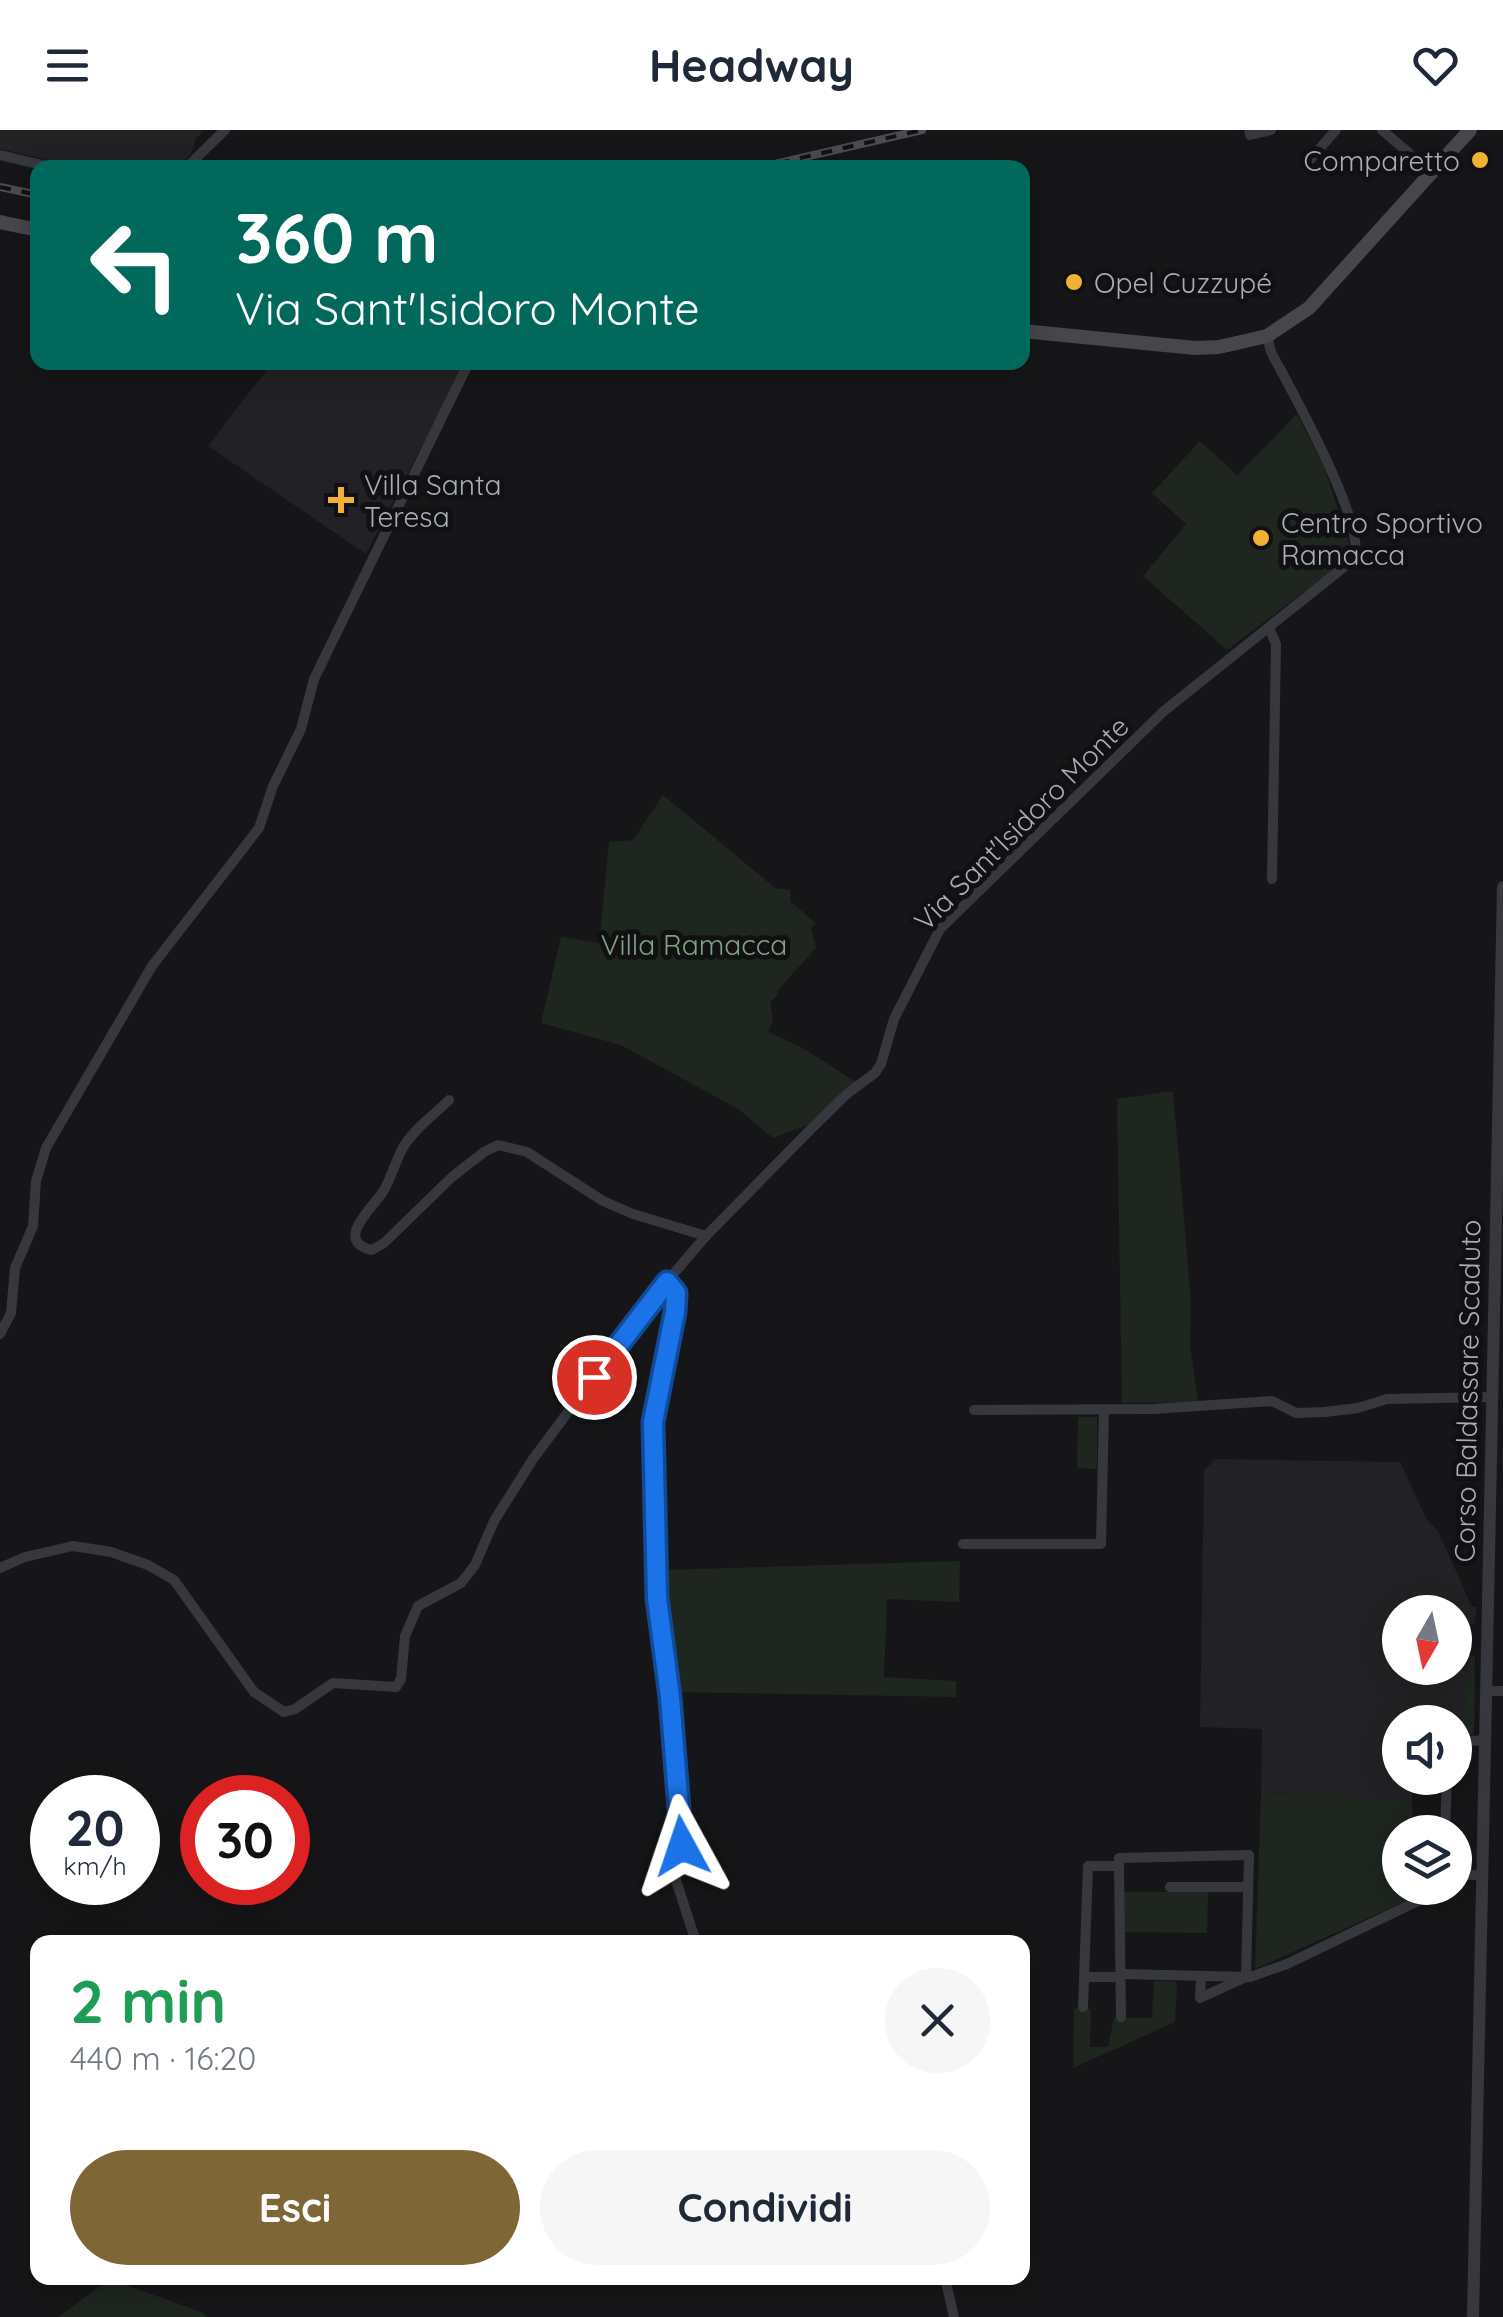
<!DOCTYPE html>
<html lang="it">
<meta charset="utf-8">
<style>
:root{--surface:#fff;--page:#f6f6f7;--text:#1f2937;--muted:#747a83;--accent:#7e6636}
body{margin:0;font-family:Quicksand,sans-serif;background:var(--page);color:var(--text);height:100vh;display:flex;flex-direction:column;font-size:38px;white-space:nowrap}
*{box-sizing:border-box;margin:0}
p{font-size:32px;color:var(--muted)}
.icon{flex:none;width:55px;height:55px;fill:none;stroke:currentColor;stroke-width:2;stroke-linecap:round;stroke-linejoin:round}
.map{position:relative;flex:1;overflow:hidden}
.details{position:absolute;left:30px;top:1805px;width:1000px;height:350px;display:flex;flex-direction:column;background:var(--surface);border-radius:20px;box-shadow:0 5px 25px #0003}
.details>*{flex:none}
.guide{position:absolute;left:30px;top:30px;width:1000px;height:210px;border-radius:20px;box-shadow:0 5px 25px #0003;background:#00695c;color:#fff;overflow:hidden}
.needle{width:65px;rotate:189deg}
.controls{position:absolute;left:1382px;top:1465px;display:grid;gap:20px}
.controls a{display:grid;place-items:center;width:90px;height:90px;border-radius:50%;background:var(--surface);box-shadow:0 5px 25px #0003;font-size:50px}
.speed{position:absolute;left:30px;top:1645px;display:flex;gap:20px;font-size:50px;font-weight:700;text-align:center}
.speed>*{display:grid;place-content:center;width:130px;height:130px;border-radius:50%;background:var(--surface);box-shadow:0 5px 25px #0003;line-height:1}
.speed small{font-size:25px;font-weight:400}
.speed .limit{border:15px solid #d22;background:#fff;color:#111}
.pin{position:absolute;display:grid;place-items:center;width:85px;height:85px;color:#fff;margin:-42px;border:5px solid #fff;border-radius:50%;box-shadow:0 2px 10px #0007}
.me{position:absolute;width:110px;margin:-55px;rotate:355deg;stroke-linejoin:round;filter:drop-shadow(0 0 8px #0008)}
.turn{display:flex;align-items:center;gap:35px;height:210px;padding:0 40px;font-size:45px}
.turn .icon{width:130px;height:130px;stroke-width:2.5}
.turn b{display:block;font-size:70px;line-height:85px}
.round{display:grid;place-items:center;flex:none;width:105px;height:105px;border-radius:52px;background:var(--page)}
.headline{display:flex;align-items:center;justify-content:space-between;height:170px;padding:0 40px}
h1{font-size:60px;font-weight:700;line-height:75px;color:#1e9e55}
.cta{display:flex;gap:20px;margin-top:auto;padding:20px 40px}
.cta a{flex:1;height:115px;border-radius:60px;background:var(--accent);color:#fff;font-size:40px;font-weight:700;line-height:115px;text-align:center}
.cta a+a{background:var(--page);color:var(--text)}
header{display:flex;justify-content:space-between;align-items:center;height:130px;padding:0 40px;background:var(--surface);font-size:45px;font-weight:700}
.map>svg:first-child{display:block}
.built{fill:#222225;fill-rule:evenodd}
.green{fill:#1e261f}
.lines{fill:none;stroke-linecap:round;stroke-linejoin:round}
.minor{stroke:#37383d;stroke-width:10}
.tertiary{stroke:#37383d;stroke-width:12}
.secondary{stroke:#45474d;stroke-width:14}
.rail-casing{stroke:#4a4c52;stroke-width:8}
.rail{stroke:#111113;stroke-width:4;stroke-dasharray:11;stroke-linecap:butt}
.route-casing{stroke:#114b97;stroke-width:25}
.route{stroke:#1a73e8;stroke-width:18}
.poi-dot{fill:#f2b134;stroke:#111113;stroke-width:4}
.labels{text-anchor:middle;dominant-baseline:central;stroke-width:10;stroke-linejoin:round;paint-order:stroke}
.poi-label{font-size:28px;fill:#a8adb8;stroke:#111113;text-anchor:start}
.street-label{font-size:28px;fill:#a8adb8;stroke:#111113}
.park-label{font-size:28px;fill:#7fa381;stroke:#111113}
</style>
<header><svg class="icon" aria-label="menu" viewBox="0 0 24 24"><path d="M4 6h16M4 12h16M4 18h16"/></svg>Headway<svg class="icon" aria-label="heart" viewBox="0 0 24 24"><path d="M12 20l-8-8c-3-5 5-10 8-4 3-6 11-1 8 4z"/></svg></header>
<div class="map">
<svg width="1503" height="2187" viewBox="0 0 1503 2187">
<rect width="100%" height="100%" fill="#161618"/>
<g class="built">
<path d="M0 0H204L196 8 191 24 176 38 79 37 0 19Z"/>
<path d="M272 233H465L366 424 208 316Z"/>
<path d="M1216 1329 1400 1332 1427 1390 1438 1401 1472 1477H1476L1475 1494H1471L1470 1525 1475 1526 1474 1605 1455 1604V1592H1400V1648H1413L1412 1669 1261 1664 1262 1599 1200 1597 1204 1340ZM1400 1482H1455V1538H1400Z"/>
</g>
<g class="green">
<path d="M1297 284 1324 337 1352 422 1349 428 1227 520 1143 446 1186 394 1152 363 1200 311 1237 345Z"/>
<path d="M663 665 775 758 790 760 791 772 816 793 811 798 816 818 777 861 779 863 770 873 773 890 768 902 801 917 856 952 813 993 773 1008 738 979 621 915 541 893 561 807 599 813 609 712 633 710Z"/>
<path d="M1173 961 1191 1171 1190 1215 1198 1272 1122 1273 1117 969Z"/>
<path d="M1078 1287H1097V1339L1077 1338Z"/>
<path d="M960 1431 959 1472 887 1469 884 1547 956 1551V1567L672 1562 661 1495V1440Z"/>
<path d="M1469 1526H1475L1474 1605H1455L1463 1588Z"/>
<path d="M1261 1664 1412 1669 1413 1702H1400V1758H1413V1768L1255 1839Z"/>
<path d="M1122 1762H1208L1207 1803 1121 1802Z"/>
<path d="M1154 1851H1175L1177 1855 1175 1892 1073 1938 1074 1878 1091 1879 1090 1917H1108L1114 1888H1152Z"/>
<path d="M110 2149 204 2183 206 2187H58Z"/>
</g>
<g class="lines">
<g class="minor">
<path d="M1249 0 1250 5 1271 0"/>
<path d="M1382 0 1432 43"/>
<path d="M0 25 55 38"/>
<path d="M1307 33 1336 0"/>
<path d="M186 38 225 0"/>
<path d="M1269 498 1276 514 1272 749"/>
<path d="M449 970C434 985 415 998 404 1016 396 1029 392 1046 384 1060 375 1076 332 1111 372 1120L384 1113 452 1047 484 1022 498 1015 527 1022 603 1071 633 1084 706 1106"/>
<path d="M667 1152 676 1163 675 1181 653 1292 657 1468 670 1567 682 1709 674 1744 696 1812"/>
<path d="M0 1204 11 1183 15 1138 33 1096 36 1051 46 1018 152 836 259 698 273 656 301 599 314 549 469 232"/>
<path d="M974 1280 1153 1279 1272 1271 1296 1283 1325 1282 1358 1278 1387 1269 1493 1267"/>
<path d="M963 1414H1101L1104 1280"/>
<path d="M0 1438 25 1427 73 1416 111 1422 148 1435 174 1450 254 1562 284 1582 295 1579 333 1553 396 1557 401 1549 405 1506 418 1476 461 1453 475 1435 494 1391 533 1329 656 1164 706 1106 810 1000 848 963 875 943 881 934 894 889 940 799 1164 581 1354 429C1368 396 1290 258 1271 222L1267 206"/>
<path d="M1487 1561H1503"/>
<path d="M1455 1612 1486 1610"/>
<path d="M1445 1702 1447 1648"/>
<path d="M1119 1736 1121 1887"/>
<path d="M1455 1752 1467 1745H1483"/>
<path d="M1170 1757H1248"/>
<path d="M1121 1844 1250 1847 1287 1834 1445 1758"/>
<path d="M1084 1847H1121"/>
<path d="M1083 1877 1088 1736H1119V1728L1249 1725 1246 1847 1200 1868 1201 1847"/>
<path d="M945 2148 954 2187"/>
</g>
<path class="tertiary" d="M1473 2187 1503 757"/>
<g class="secondary">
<path d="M0 92 38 100"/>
<path d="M1022 201 1195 218 1219 217 1267 206 1309 178 1470 0"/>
</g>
<defs>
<g id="rail">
<path d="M757 38 922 0"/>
<path d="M0 57 38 65"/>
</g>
</defs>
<use href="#rail" class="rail-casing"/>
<use href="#rail" class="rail"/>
</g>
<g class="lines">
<defs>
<path id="route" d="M594 1247 667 1152 676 1163 675 1182 653 1292 657 1468 670 1567 682 1716"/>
</defs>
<use href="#route" class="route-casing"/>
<use href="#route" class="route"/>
</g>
<g class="poi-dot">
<circle cx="1480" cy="30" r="10"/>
<circle cx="1074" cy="152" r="10"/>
<path d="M336 355h10v10h10v10h-10v10h-10v-10h-10v-10h10z"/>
<circle cx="1261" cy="408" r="10"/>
</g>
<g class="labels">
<g class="poi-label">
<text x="1460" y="30" text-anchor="end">Comparetto</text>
<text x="1094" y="152">Opel Cuzzupé</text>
<text x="364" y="354">Villa Santa<tspan x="364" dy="32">Teresa</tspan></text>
<text x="1281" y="392">Centro Sportivo<tspan x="1281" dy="32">Ramacca</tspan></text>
</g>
<g class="street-label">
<text transform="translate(1021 693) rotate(-45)">Via Sant'Isidoro Monte</text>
<text transform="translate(1467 1261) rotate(-89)">Corso Baldassare Scaduto</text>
</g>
<g class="park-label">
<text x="694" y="814">Villa Ramacca</text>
</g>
</g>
</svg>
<div class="controls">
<a><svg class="needle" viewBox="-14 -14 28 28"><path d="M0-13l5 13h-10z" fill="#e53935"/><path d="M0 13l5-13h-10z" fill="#747a83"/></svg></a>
<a><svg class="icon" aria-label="sound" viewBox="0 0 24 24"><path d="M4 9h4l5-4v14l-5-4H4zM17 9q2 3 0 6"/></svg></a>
<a><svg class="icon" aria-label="layers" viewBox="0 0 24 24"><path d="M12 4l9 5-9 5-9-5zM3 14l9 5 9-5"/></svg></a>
</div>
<div class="speed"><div>20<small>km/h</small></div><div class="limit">30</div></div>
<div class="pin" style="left:594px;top:1247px;background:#d93025"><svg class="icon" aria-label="arrive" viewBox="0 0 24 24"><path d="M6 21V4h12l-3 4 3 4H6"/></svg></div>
<svg class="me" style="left:682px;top:1716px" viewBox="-20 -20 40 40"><path d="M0-17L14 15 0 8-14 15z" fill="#1a73e8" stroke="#fff" stroke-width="4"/></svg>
<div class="guide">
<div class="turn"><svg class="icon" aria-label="left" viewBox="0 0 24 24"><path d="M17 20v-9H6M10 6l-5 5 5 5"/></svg><div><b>360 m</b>Via Sant'Isidoro Monte</div></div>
</div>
<section class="details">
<div class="headline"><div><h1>2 min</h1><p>440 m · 16:20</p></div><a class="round"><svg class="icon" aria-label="close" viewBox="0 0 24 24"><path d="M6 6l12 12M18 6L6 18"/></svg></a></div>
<div class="cta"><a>Esci</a><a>Condividi</a></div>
</section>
</div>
